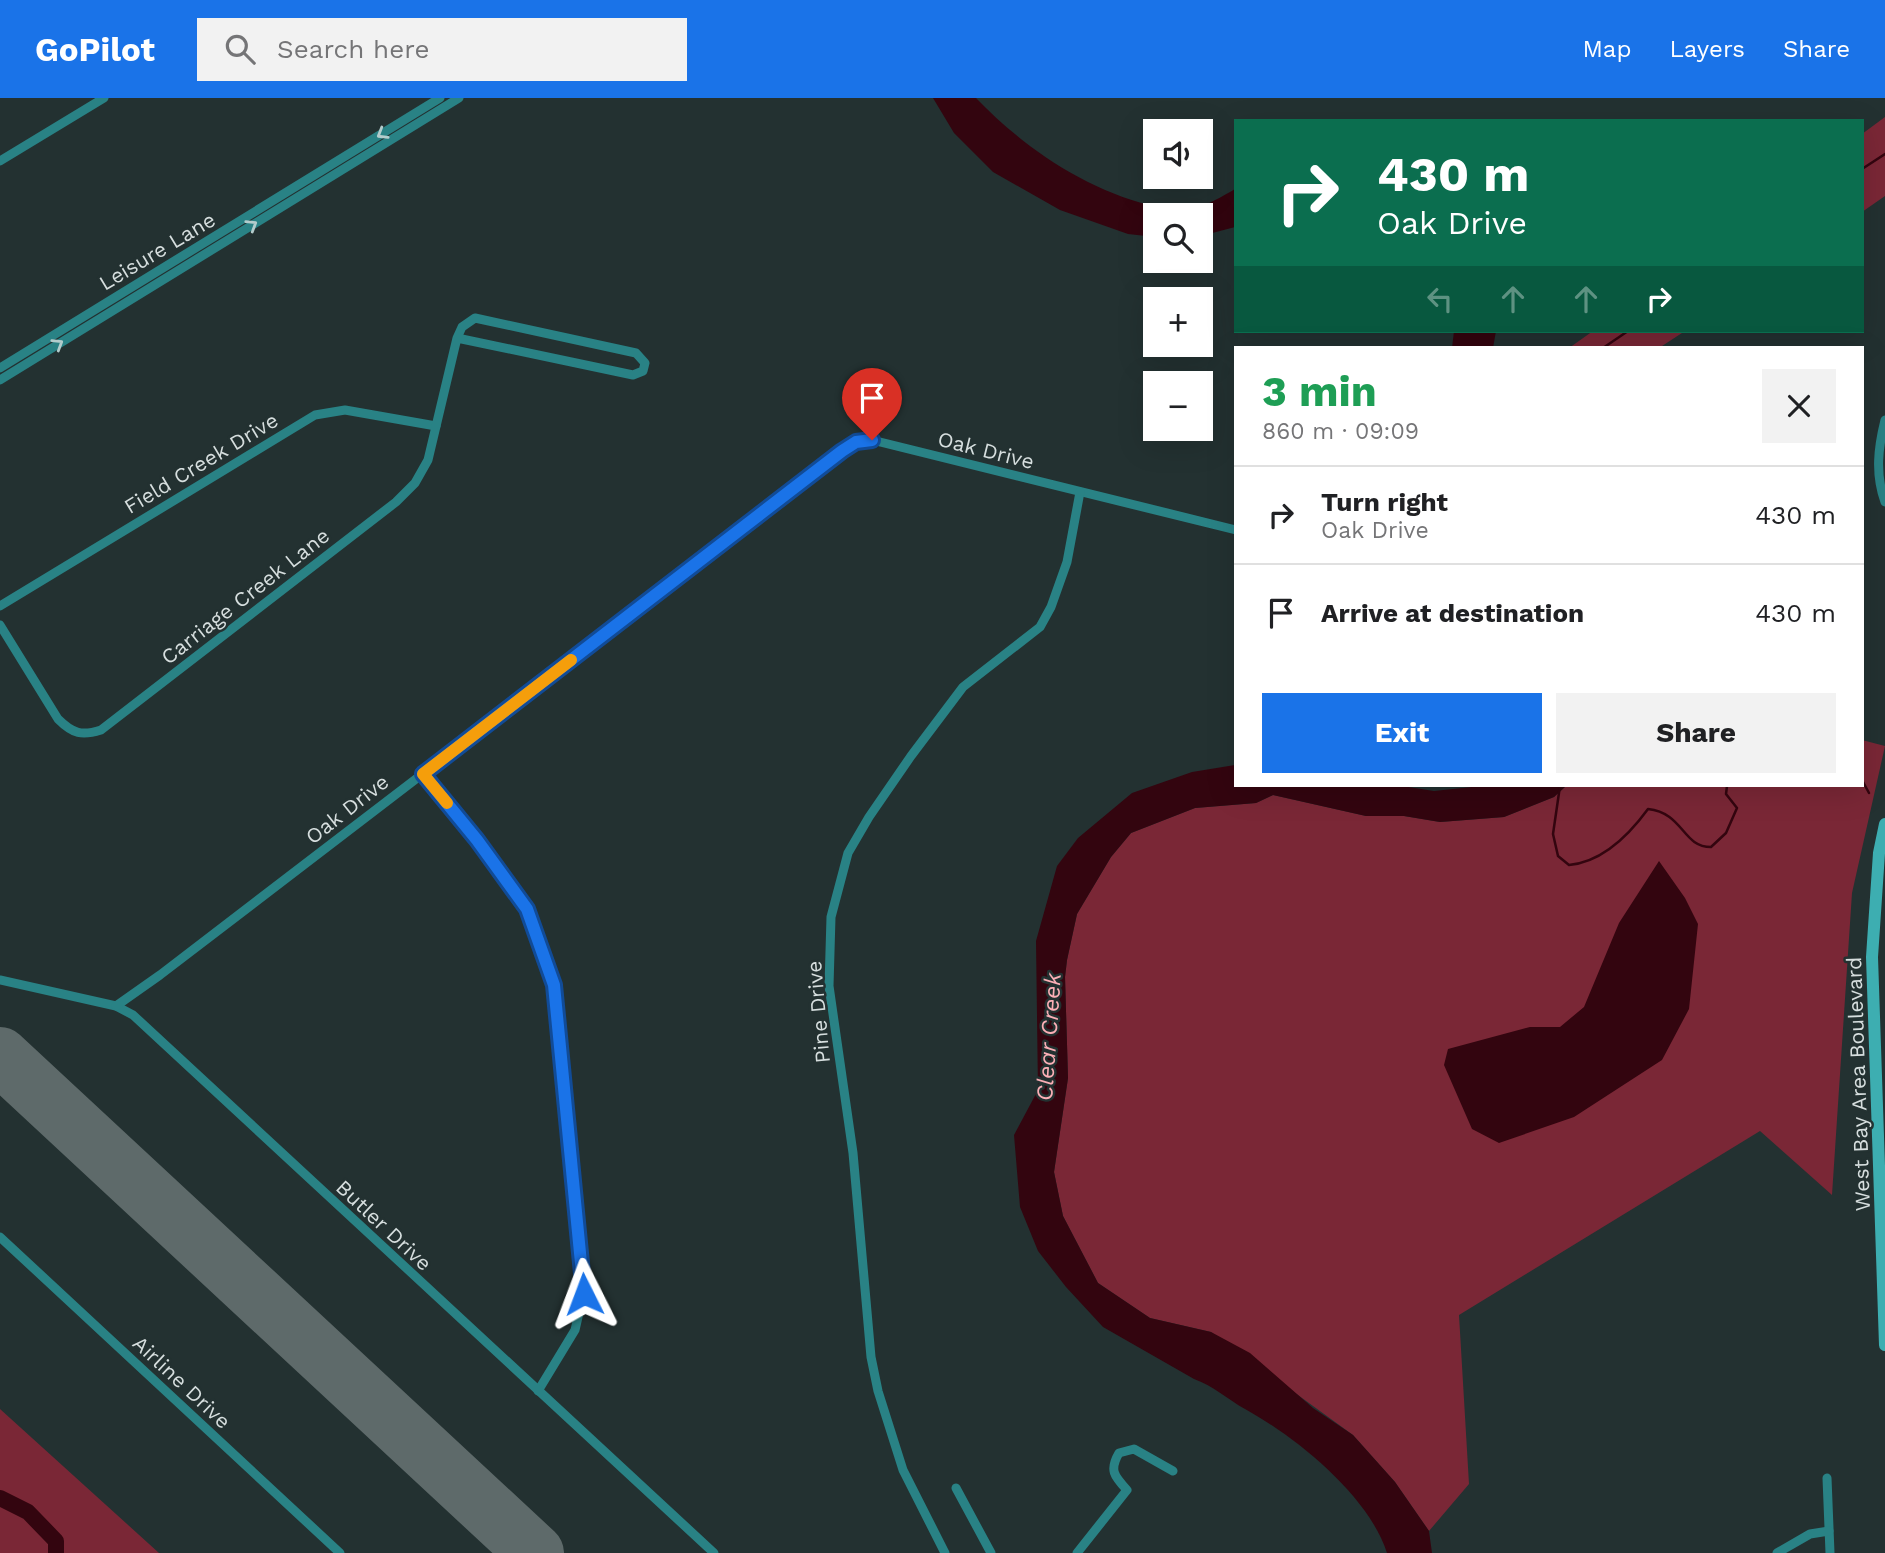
<!DOCTYPE html>
<meta charset="utf-8">
<style>
:root{--surface:#fff;--page:#f2f2f2;--text:#202124;--muted:#757577;--line:#e0e0e0;--accent:#1a73e8}
body{margin:0;font-family:"Work Sans",sans-serif;background:var(--page);color:var(--text);height:100vh;display:flex;flex-direction:column;font-size:26px;white-space:nowrap}
*{box-sizing:border-box;margin:0}
p{font-size:23px;color:var(--muted)}
.icon{flex:none;width:38px;height:38px;fill:none;stroke:currentColor;stroke-width:2;stroke-linecap:round;stroke-linejoin:round}
.map{position:relative;flex:1;overflow:hidden}
.details{position:absolute;left:1234px;top:248px;width:630px;height:441px;display:flex;flex-direction:column;background:var(--surface);border-radius:0px;box-shadow:0 7px 28px #0002}
.details>*{flex:none}
.hud{position:absolute;left:1234px;top:21px;width:630px;height:214px;border-radius:0px;box-shadow:0 7px 28px #0002;background:#0b6e4f;color:#fff;overflow:hidden}
.fabs{position:absolute;left:1143px;top:21px;display:grid;gap:14px}
.fabs a{display:grid;place-items:center;width:70px;height:70px;border-radius:0px;background:var(--surface);box-shadow:0 7px 28px #0002;font-size:35px}
.pin{position:absolute;display:grid;place-items:center;width:60px;height:60px;color:#fff;margin:-72px -30px;border-radius:50% 50% 50% 0;rotate:-45deg;box-shadow:0 0 7px #0007}
.pin .icon{rotate:45deg}
.me{position:absolute;width:77px;margin:-38px;rotate:357deg;stroke-linejoin:round;filter:drop-shadow(0 0 5px #0008)}
.turn{display:flex;align-items:center;gap:24px;height:147px;padding:0 28px;font-size:32px}
.turn .icon{width:91px;height:91px;stroke-width:2.5}
.turn b{display:block;font-size:49px;line-height:60px}
.lanes{display:flex;align-items:center;height:66px;padding:0 28px;background:#0003;justify-content:center;gap:35px;direction:ltr}
.lanes .off{opacity:.35}
.round{display:grid;place-items:center;flex:none;width:74px;height:74px;border-radius:0px;background:var(--page)}
.headline{display:flex;align-items:center;justify-content:space-between;height:119px;padding:0 28px}
h1{font-size:42px;font-weight:700;line-height:52px;color:#1e9e55}
.button{display:flex;gap:14px;margin-top:auto;padding:14px 28px}
.button a{flex:1;height:80px;border-radius:0px;background:var(--accent);color:#fff;font-size:28px;font-weight:700;line-height:80px;text-align:center}
.button a+a{background:var(--page);color:var(--text)}
ul{padding:0;list-style:none}
li{display:flex;align-items:center;gap:21px;height:98px;padding:0 28px;border-top:2px solid var(--line)}
li div{flex:1}
li b{display:block;font-size:26px}
li em{font-style:normal}
header{display:flex;align-items:center;gap:42px;box-sizing:border-box;height:98px;padding:0 35px;background:var(--accent);color:#fff}
header strong{font-size:33px}
nav{display:flex;gap:38px;margin-inline-start:auto;font-size:24px}
.search{width:490px;height:63px;background:var(--page);display:flex;align-items:center;gap:18px;box-sizing:border-box;padding:0 24px;border-radius:0px;color:var(--muted);font-size:26px}
.map>svg:first-child{display:block}
.green{fill:#7a2736}
.water{fill:#33050f}
.lines{fill:none;stroke-linecap:round;stroke-linejoin:round}
.stream{stroke:#33050f;stroke-width:2.5}
.river{stroke:#33050f;stroke-width:16}
.runway{stroke:#5e6a6a;stroke-width:58}
.street{stroke:#298285;stroke-width:9}
.secondary{stroke:#3daeb1;stroke-width:12}
.oneway{stroke:#b3cccc}
.route-casing{stroke:#114b97;stroke-width:18}
.route{stroke:#1a73e8;stroke-width:12}
.slow{stroke:#f59e0b;stroke-width:12}
.labels{text-anchor:middle;dominant-baseline:central;stroke-width:5;stroke-linejoin:round;paint-order:stroke}
.street-label{font-size:21px;fill:#d6dede;stroke:#233131}
.water-label{font-size:23px;font-style:italic;fill:#fcafb6;stroke:#233131}
</style>
<header>
<strong>GoPilot</strong>
<div class="search"><svg class="icon" aria-label="search" viewBox="0 0 24 24"><circle cx="10" cy="10" r="6"/><path d="M15 15l6 6"/></svg>Search here</div>
<nav><a>Map</a><a>Layers</a><a>Share</a></nav>
</header>
<div class="map">
<svg width="1885" height="1455" viewBox="0 0 1885 1455">
<rect width="100%" height="100%" fill="#233131"/>
<g class="green">
<path d="M1885 19V98L1862 114V36Z"/>
<path d="M1593 233H1685L1659 250H1569Z"/>
<path d="M1862 642 1885 648 1852 795 1832 1097 1760 1033 1459 1217 1469 1386 1429 1433 1395 1384 1353 1337 1211 1234 1150 1220 1098 1185 1063 1118 1054 1074 1068 980 1065 879 1067 862 1077 816 1111 759 1131 735 1195 710 1256 705 1273 697 1366 718H1404L1440 724 1504 719 1554 699 1566 688H1862Z"/>
<path d="M0 1311 159 1455H0Z"/>
</g>
<g class="water">
<path d="M933 0H976C1023 49 1083 90 1149 107 1157 109 1167 114 1175 114 1194 115 1220 100 1235 91V129L1201 138 1200 117H1155V139L1128 136 1060 112 993 74 954 35Z"/>
<path d="M1454 233H1496L1493 250H1452Z"/>
<path d="M1235 667 1236 688H1402L1434 693 1481 688H1566L1554 699 1504 719 1440 724 1404 718H1366L1273 697 1256 705 1195 710 1131 735 1111 759 1077 816 1067 862 1065 879 1068 980 1054 1074 1063 1118 1098 1185 1150 1220 1211 1234 1250 1255 1313 1310 1353 1337 1395 1384 1429 1433 1432 1455H1387C1369 1398 1296 1339 1245 1311 1227 1301 1214 1288 1194 1281L1103 1229 1066 1189 1038 1153 1020 1109 1014 1037 1038 992 1036 843 1057 768 1078 740 1132 695 1192 674Z"/>
<path d="M1659 763 1685 800 1698 826 1689 911 1662 962 1574 1019 1499 1045 1472 1031 1444 967 1448 951 1530 929H1560L1584 909 1619 825Z"/>
</g>
<g class="lines">
<g class="stream">
<path d="M1862 71 1885 56"/>
<path d="M1603 250 1628 233"/>
<path d="M1862 682 1869 695"/>
<path d="M1560 688 1553 736 1558 758 1569 767C1602 764 1629 737 1648 711 1684 715 1682 749 1711 749L1726 735 1737 710 1726 696 1727 688"/>
</g>
<path class="river" d="M0 1400 28 1414 56 1443V1455"/>
<path class="runway" d="M0 958 535 1455"/>
<g class="street">
<path d="M0 63 104 0"/>
<path d="M0 270 440 0"/>
<path d="M0 282 459 0"/>
<path d="M1885 322C1878 350 1875 376 1885 404"/>
<path d="M0 508 315 317 345 312 436 328"/>
<path d="M0 527 58 621C73 636 82 638 101 632L396 404 415 385 428 362 457 240 462 229 475 220 636 255 645 265 643 273 633 277 457 240"/>
<path d="M423 676 477 742 527 811 541 844 554 887 585 1189 575 1232 538 1293"/>
<path d="M0 882 116 908 133 917 714 1455"/>
<path d="M116 908 160 877 856 344 872 342 1236 432"/>
<path d="M0 1139 340 1455"/>
<path d="M1827 1380 1830 1455"/>
<path d="M956 1390 991 1455"/>
<path d="M945 1455 903 1372 878 1293 871 1259 853 1055 829 888 831 819 848 755 869 719 911 658 963 589 1040 529 1051 509 1067 464 1080 394"/>
<path d="M1077 1455 1127 1392C1114 1378 1109 1372 1119 1355L1134 1351 1173 1373"/>
<path d="M1777 1455 1810 1436 1829 1433"/>
</g>
<path class="secondary" d="M1885 726 1879 755 1872 859 1885 1247"/>
</g>
<defs><path id="oneway-chevron" d="M-2-3.5L2.5 0L-2 3.5" fill="none" stroke-width="1.6" stroke-linecap="round" stroke-linejoin="round" transform="scale(1.75)"/></defs>
<g class="oneway">
<use href="#oneway-chevron" transform="translate(382 36) rotate(149)"/>
<use href="#oneway-chevron" transform="translate(252 127) rotate(-32)"/>
<use href="#oneway-chevron" transform="translate(58 246) rotate(-32)"/>
</g>
<g class="lines">
<defs>
<path id="route" d="M584 1196 554 887 527 811 477 742 423 676 842 353 856 344 872 342"/>
</defs>
<use href="#route" class="route-casing"/>
<use href="#route" class="route"/>
<path class="slow" d="M447 705 423 676 571 562"/>
</g>
<g class="labels">
<g class="street-label">
<text transform="translate(157 153) rotate(-31)">Leisure Lane</text>
<text transform="translate(986 352) rotate(14)">Oak Drive</text>
<text transform="translate(201 365) rotate(-31)">Field Creek Drive</text>
<text transform="translate(245 498) rotate(-38)">Carriage Creek Lane</text>
<text transform="translate(347 711) rotate(-38)">Oak Drive</text>
<text transform="translate(818 914) rotate(-95)">Pine Drive</text>
<text transform="translate(1858 986) rotate(-92)">West Bay Area Boulevard</text>
<text transform="translate(384 1127) rotate(43)">Butler Drive</text>
<text transform="translate(182 1284) rotate(43)">Airline Drive</text>
</g>
<g class="water-label">
<text transform="translate(1049 939) rotate(-86)">Clear Creek</text>
</g>
</g>
</svg>
<div class="fabs">
<a><svg class="icon" aria-label="sound" viewBox="0 0 24 24"><path d="M4 9h4l5-4v14l-5-4H4zM17 9q2 3 0 6"/></svg></a>
<a><svg class="icon" aria-label="search" viewBox="0 0 24 24"><circle cx="10" cy="10" r="6"/><path d="M15 15l6 6"/></svg></a>
<a>+</a>
<a>−</a>
</div>
<div class="pin" style="left:872px;top:342px;background:#d93025"><svg class="icon" aria-label="arrive" viewBox="0 0 24 24"><path d="M6 21V4h12l-3 4 3 4H6"/></svg></div>
<svg class="me" style="left:584px;top:1196px" viewBox="-20 -20 40 40"><path d="M0-17L14 15 0 8-14 15z" fill="#1a73e8" stroke="#fff" stroke-width="4"/></svg>
<div class="hud">
<div class="turn"><svg class="icon" aria-label="right" viewBox="0 0 24 24"><path d="M7 20v-9h11M14 6l5 5-5 5"/></svg><div><b>430 m</b>Oak Drive</div></div>
<div class="lanes"><svg class="icon off" aria-label="left" viewBox="0 0 24 24"><path d="M17 20v-9H6M10 6l-5 5 5 5"/></svg><svg class="icon off" aria-label="ahead" viewBox="0 0 24 24"><path d="M12 20V5M6 11l6-6 6 6"/></svg><svg class="icon off" aria-label="ahead" viewBox="0 0 24 24"><path d="M12 20V5M6 11l6-6 6 6"/></svg><svg class="icon" aria-label="right" viewBox="0 0 24 24"><path d="M7 20v-9h11M14 6l5 5-5 5"/></svg></div>
</div>
<section class="details">
<div class="headline"><div><h1>3 min</h1><p>860 m · 09:09</p></div><a class="round"><svg class="icon" aria-label="close" viewBox="0 0 24 24"><path d="M6 6l12 12M18 6L6 18"/></svg></a></div>
<ul>
<li><svg class="icon" aria-label="right" viewBox="0 0 24 24"><path d="M7 20v-9h11M14 6l5 5-5 5"/></svg><div><b>Turn right</b><p>Oak Drive</p></div><em>430 m</em></li>
<li><svg class="icon" aria-label="arrive" viewBox="0 0 24 24"><path d="M6 21V4h12l-3 4 3 4H6"/></svg><div><b>Arrive at destination</b></div><em>430 m</em></li>
</ul>
<div class="button"><a>Exit</a><a>Share</a></div>
</section>
</div>
